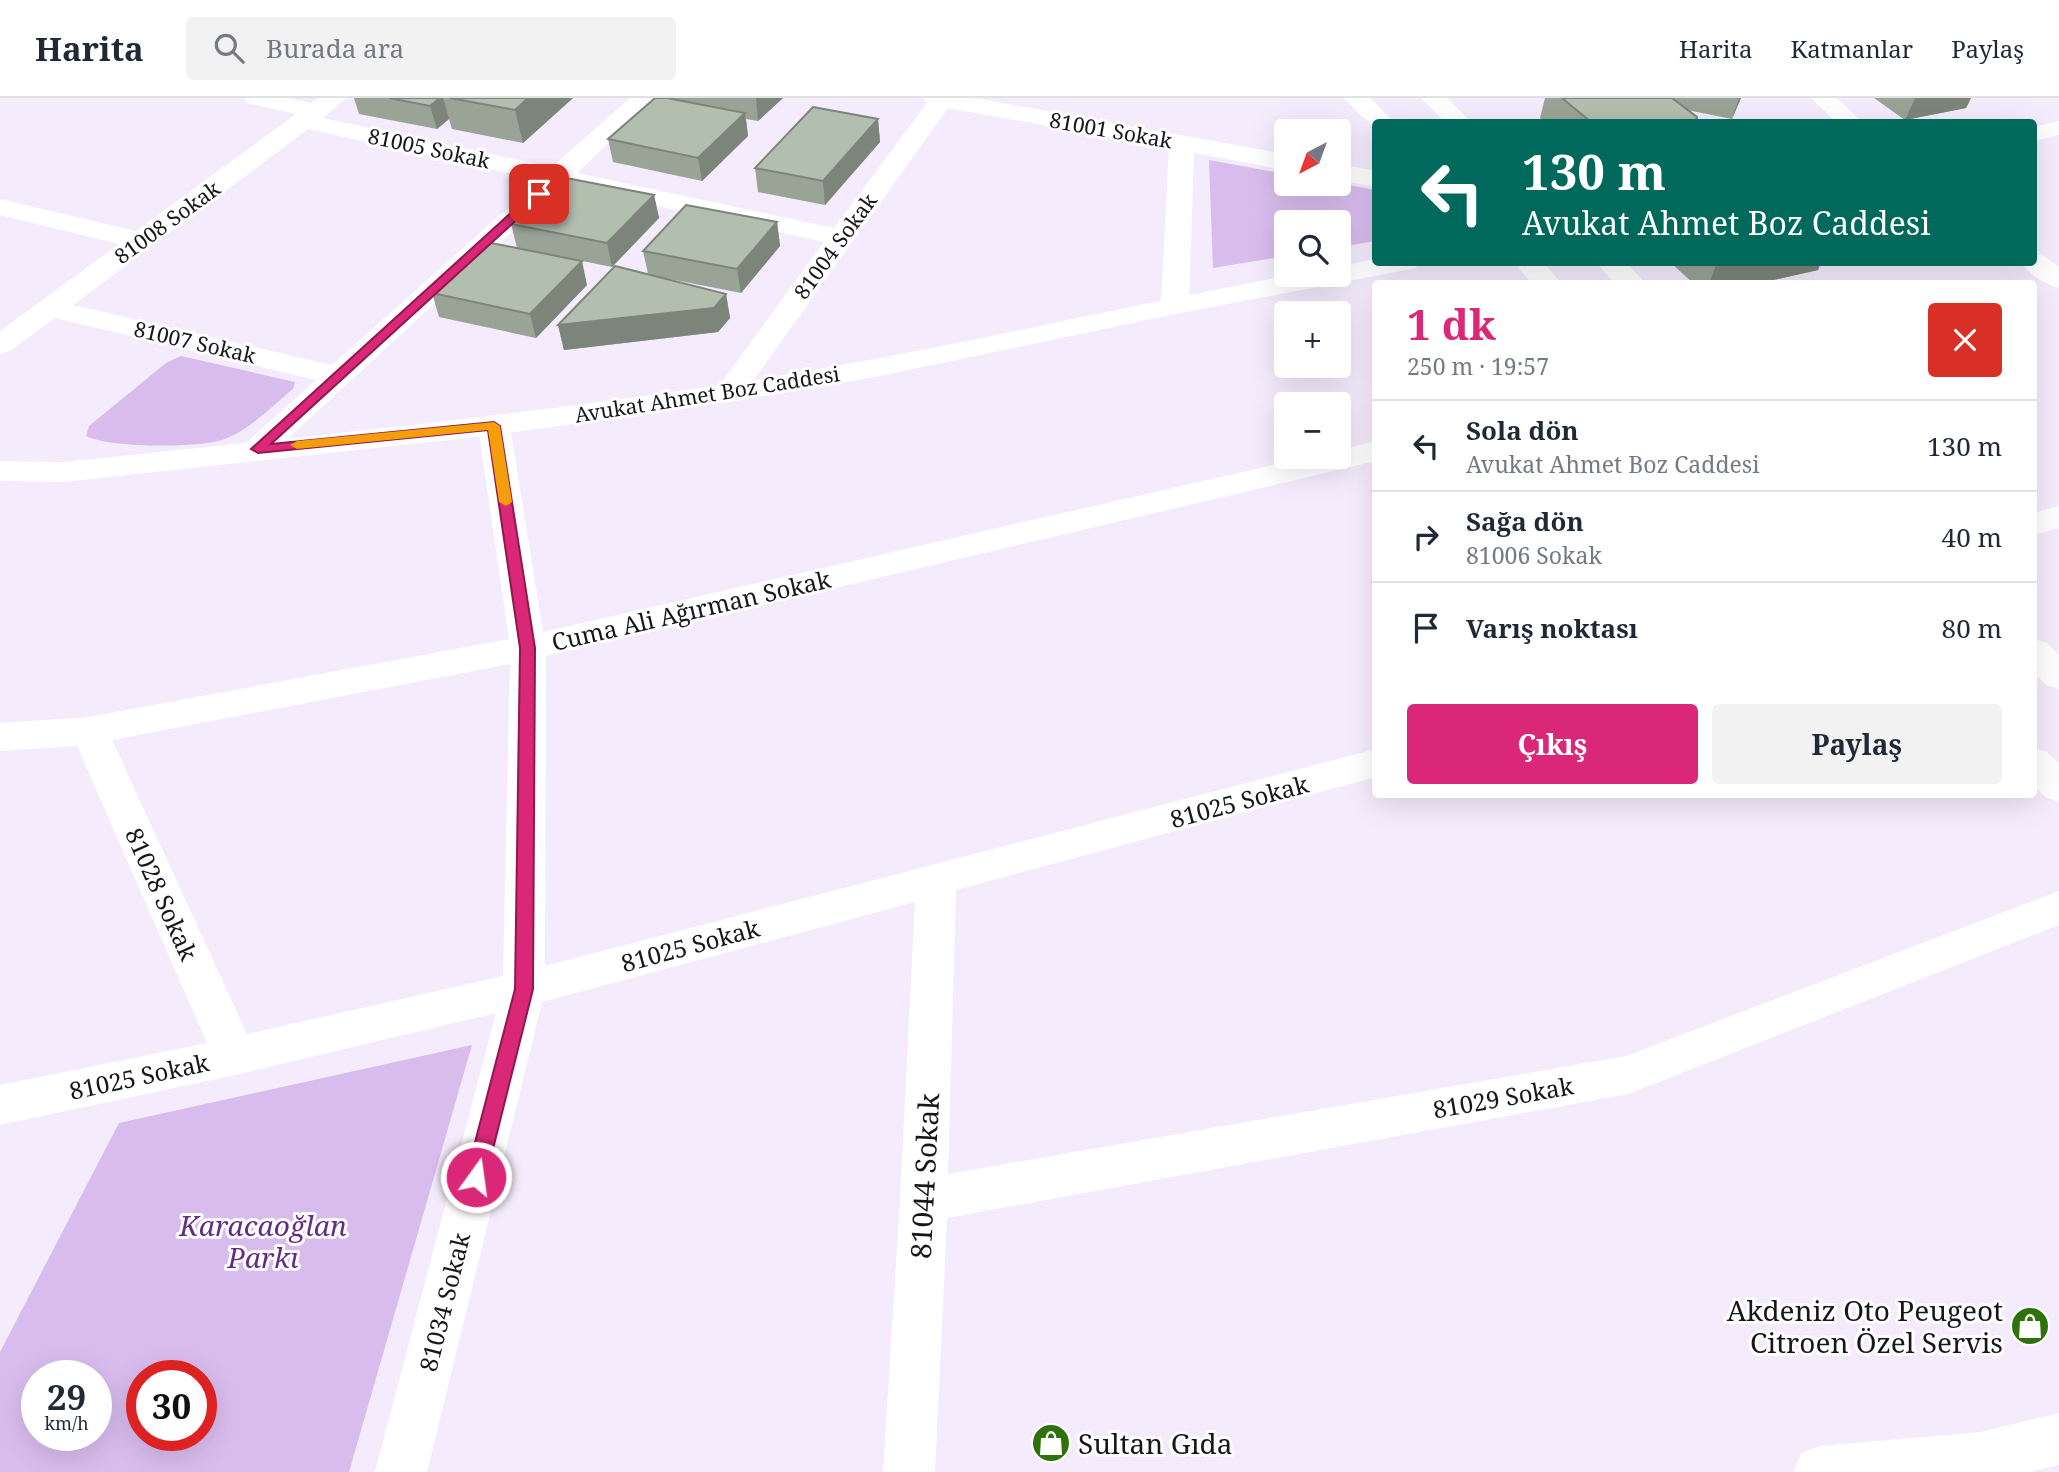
<!DOCTYPE html>
<html lang="tr">
<meta charset="utf-8">
<style>
:root{--surface:#fff;--page:#f2f2f3;--text:#1f2937;--muted:#747a83;--line:#e0e1e3;--accent:#db2777}
body{margin:0;font-family:"Noto Serif",serif;background:var(--page);color:var(--text);height:100vh;display:flex;flex-direction:column;font-size:26px;white-space:nowrap}
*{box-sizing:border-box;margin:0}
p{font-size:23px;color:var(--muted)}
.icon{flex:none;width:38px;height:38px;fill:none;stroke:currentColor;stroke-width:2;stroke-linecap:round;stroke-linejoin:round}
.map{position:relative;flex:1;overflow:hidden}
.drawer{position:absolute;left:1372px;top:182px;width:665px;height:518px;display:flex;flex-direction:column;background:var(--surface);border-radius:7px;box-shadow:0 7px 28px #0002}
.drawer>*{flex:none}
.hud{position:absolute;left:1372px;top:21px;width:665px;height:147px;border-radius:7px;box-shadow:0 7px 28px #0002;background:#00695c;color:#fff;overflow:hidden}
.needle{width:46px;rotate:221deg}
.tools{position:absolute;left:1274px;top:21px;display:grid;gap:14px}
.tools a{display:grid;place-items:center;width:77px;height:77px;border-radius:7px;background:var(--surface);box-shadow:0 7px 28px #0002;font-size:35px}
.speed{position:absolute;left:21px;top:1262px;display:flex;gap:14px;font-size:35px;font-weight:700;text-align:center}
.speed>*{display:grid;place-content:center;width:91px;height:91px;border-radius:50%;background:var(--surface);box-shadow:0 7px 28px #0002;line-height:1}
.speed small{font-size:18px;font-weight:400}
.speed .limit{border:10px solid #d22;background:#fff;color:#111}
.pin{position:absolute;display:grid;place-items:center;width:60px;height:60px;color:#fff;margin:-30px;border-radius:14px;box-shadow:0 4px 10px #0006}
.me{position:absolute;width:77px;margin:-38px;rotate:14deg;stroke-linejoin:round;filter:drop-shadow(0 0 5px #0008)}
.turn{display:flex;align-items:center;gap:24px;height:147px;padding:0 35px;font-size:32px}
.turn .icon{width:91px;height:91px;stroke-width:2.5}
.turn b{display:block;font-size:49px;line-height:60px}
.round{display:grid;place-items:center;flex:none;width:74px;height:74px;border-radius:7px;background:var(--page)}
.head{display:flex;align-items:center;justify-content:space-between;height:119px;padding:0 35px}
h1{font-size:42px;font-weight:700;line-height:52px;color:var(--accent)}
.primary-button{display:flex;gap:14px;margin-top:auto;padding:14px 35px}
.primary-button a{flex:1;height:80px;border-radius:7px;background:var(--accent);color:#fff;font-size:28px;font-weight:700;line-height:80px;text-align:center}
.primary-button a+a{background:var(--page);color:var(--text)}
ul{padding:0;list-style:none}
li{display:flex;align-items:center;gap:21px;height:91px;padding:0 35px;border-top:2px solid var(--line)}
li div{flex:1}
li b{display:block;font-size:26px}
li em{font-style:normal}
header{display:flex;align-items:center;gap:42px;box-sizing:border-box;height:98px;padding:0 35px;background:var(--surface);border-bottom:2px solid var(--line)}
header strong{font-size:33px}
nav{display:flex;gap:38px;margin-inline-start:auto;font-size:24px}
.search{width:490px;height:63px;background:var(--page);display:flex;align-items:center;gap:18px;box-sizing:border-box;padding:0 24px;border-radius:7px;color:var(--muted);font-size:26px}
.map>svg:first-child{display:block}
.green{fill:#d8bcee;fill-rule:evenodd}
.lines{fill:none;stroke-linecap:round;stroke-linejoin:round}
.street{fill:#fff;fill-rule:evenodd}
.secondary{fill:#fff;fill-rule:evenodd}
.primary{fill:#fff;fill-rule:evenodd}
.wall{fill:#99a396}
.shaded-wall{fill:#7d857a}
.building{fill:#b2beae;stroke:#7d857a;stroke-width:2}
.route{fill:#db2777;stroke:#8e194d;stroke-width:2}
.slow{fill:#f59e0b}
.labels{text-anchor:middle;dominant-baseline:central;stroke-width:6;stroke-linejoin:round;paint-order:stroke}
.far-street-label{font-size:21px;fill:#18151b;stroke:#fff}
.street-label{font-size:24px;fill:#18151b;stroke:#fff}
.near-street-label{font-size:28px;fill:#18151b;stroke:#fff}
.near-park-label{font-size:28px;font-style:italic;fill:#642b87;stroke:#fff}
.near-poi-label{font-size:28px;fill:#18151b;stroke:#fff;text-anchor:end}
</style>
<header>
<strong>Harita</strong>
<div class="search"><svg class="icon" aria-label="search" viewBox="0 0 24 24"><circle cx="10" cy="10" r="6"/><path d="M15 15l6 6"/></svg>Burada ara</div>
<nav><a>Harita</a><a>Katmanlar</a><a>Paylaş</a></nav>
</header>
<div class="map">
<svg width="2059" height="1374" viewBox="0 0 2059 1374">
<rect width="100%" height="100%" fill="#f4ebfc"/>
<g class="green">
<path d="M1209 62 1286 76V86L1339 85 1375 92V143L1339 149V124H1286V158L1213 170Z"/>
<path d="M181 258 295 284 293 291C271 309 249 333 222 342 195 350 110 350 86 338L89 328 166 265Z"/>
<path d="M472 947 349 1374H0V1254L119 1025ZM37 1278H96V1337H37ZM142 1278H201V1337H142Z"/>
</g>
<g class="lines">
<g class="street">
<path d="M244 0H288L311 5 318 0H346L323 20 552 69 630 0H656L577 75 834 130 927 5 923 0H975L1286 56V72L1194 55 1189 207 1185 213 1175 216 1165 213 1161 207 1169 50 948 10 740 301 729 304 718 301 714 295 824 144 563 87 269 358 258 361 247 358 242 351 247 344 316 282 55 220 10 253 0 256V233L119 146 0 117V101L136 133 296 16 247 5ZM308 31 539 82 332 267 73 207Z"/>
<path d="M1811 0H1837L1862 24H1836Z"/>
<path d="M2059 23V37L2034 43V29Z"/>
<path d="M1339 66 1376 73V89L1339 82Z"/>
<path d="M2034 156 2044 158 2059 169V190C2045 187 2029 176 2021 164H2034Z"/>
<path d="M494 319 505 321 510 328 543 534 1308 359H1339V352L1376 343V363L546 558 545 868 1376 651V679L956 792 948 1076 1626 958 2059 793V827L1628 996 947 1120 935 1374H883L900 1102 915 804 542 904 427 1374H375L496 915 235 977 0 1027V987L207 945 77 648 0 653V625L89 619 509 541 478 328 483 321ZM510 566 503 878 247 936 112 642Z"/>
<path d="M2059 408V430L2034 437V415Z"/>
<path d="M2059 1315V1367L2031 1374H1794L1801 1355 1820 1348 1981 1334Z"/>
</g>
<path class="secondary" d="M1376 161V164H1419L1416 170 1406 172 1175 216 875 279 729 304 494 337 63 384 0 383V363L63 364C285 341 507 319 727 286 917 258 1104 212 1292 177H1339V168Z"/>
<g class="primary">
<path d="M1344 0H1370L1394 24H1376V30L1373 29Z"/>
<path d="M1421 0H1447L1471 24H1445Z"/>
<path d="M1514 164H1543L1562 186H1532Z"/>
<path d="M1596 164H1626L1646 186H1615Z"/>
<path d="M2034 541 2047 545 2059 557V591L2046 587 2034 575Z"/>
<path d="M2034 650 2047 654 2059 665V704L2045 699 2034 687Z"/>
</g>
</g>
<g class="wall">
<path d="M354 0H573L523 45 452 31 449 21 437 31 359 16Z"/>
<path d="M673 0H783L758 23 746 21 748 38 702 83 613 64 608 41 673 1Z"/>
<path d="M1545 0H1741L1732 21 1687 12 1696 24H1545L1540 20Z"/>
<path d="M1874 0H1971L1966 10 1905 22Z"/>
<path d="M878 21 880 44 825 107 758 94 755 70Z"/>
<path d="M654 97 659 120 612 169 517 150 511 126Z"/>
<path d="M777 124 780 148 741 195 649 177 726 196 730 220 718 234 564 252 558 227 648 176 643 153Z"/>
<path d="M1670 164H1821L1818 172 1755 186H1694Z"/>
<path d="M587 187 536 240 439 219 432 195Z"/>
</g>
<g class="shaded-wall">
<path d="M440 0H443L449 21 437 31 430 8Z"/>
<path d="M528 0H573L523 45 515 12Z"/>
<path d="M756 0H783L758 23Z"/>
<path d="M1739 0H1741L1732 21Z"/>
<path d="M1915 0H1971L1966 10 1905 22Z"/>
<path d="M745 15 748 38 702 83 698 60Z"/>
<path d="M878 21 880 44 825 107 823 83Z"/>
<path d="M654 97 659 120 612 169 607 145Z"/>
<path d="M777 124 780 148 741 195 737 171Z"/>
<path d="M582 163 587 187 536 240 530 216Z"/>
<path d="M1717 164H1821L1818 172 1755 186H1709Z"/>
<path d="M726 196 730 220 718 234 564 252 558 227Z"/>
</g>
<g class="building">
<path d="M389 0H440L430 8Z"/>
<path d="M450 0H528L515 12Z"/>
<path d="M655 0H667L745 15 698 60 608 41Z"/>
<path d="M1562 0H1672L1697 19 1696 24H1591Z"/>
<path d="M813 9 878 21 823 83 755 70Z"/>
<path d="M561 79 654 97 607 145 511 126Z"/>
<path d="M686 107 777 124 737 171 643 153Z"/>
<path d="M486 144 582 163 530 216 432 195Z"/>
<path d="M615 168 726 196 714 210 558 227Z"/>
</g>
<path class="route" d="M535 93 545 96 271 346 494 324 500 328 535 550 533 891 486 1079 483 1085 476 1088 469 1085 466 1079 515 891 520 550 488 332 258 355 251 351Z"/>
<path class="slow" d="M494 324 500 328 512 404 506 408 499 404 488 332 297 351 290 347 297 343Z"/>
<defs>
<symbol id="shop-disc" viewBox="-11 -11 22 22"><circle r="9.5" fill="#2f710b" stroke="#fff"/><path d="M-5-2.5h2.3a2.7 3.5 0 0 1 5.4 0H5L5.5 6h-11ZM-1.5-2.5h3a1.5 2.3 0 0 0-3 0Z" fill="#fff"/></symbol>
</defs>
<g fill-rule="evenodd">
<use href="#shop-disc" x="2008" y="1206" width="44" height="44"/>
<use href="#shop-disc" x="1029" y="1323" width="44" height="44"/>
</g>
<g class="labels">
<g class="far-street-label">
<text transform="translate(1111 32) rotate(10)">81001 Sokak</text>
<text transform="translate(429 50) rotate(12)">81005 Sokak</text>
<text transform="translate(167 124) rotate(-36)">81008 Sokak</text>
<text transform="translate(835 148) rotate(-54)">81004 Sokak</text>
<text transform="translate(195 244) rotate(13)">81007 Sokak</text>
<text transform="translate(707 296) rotate(-9)">Avukat Ahmet Boz Caddesi</text>
</g>
<g class="street-label">
<text transform="translate(691 512) rotate(-13)">Cuma Ali Ağırman Sokak</text>
<text transform="translate(1239 703) rotate(-15)">81025 Sokak</text>
<text transform="translate(162 796) rotate(66)">81028 Sokak</text>
<text transform="translate(690 847) rotate(-15)">81025 Sokak</text>
<text transform="translate(139 978) rotate(-12)">81025 Sokak</text>
<text transform="translate(1503 999) rotate(-10)">81029 Sokak</text>
<text transform="translate(444 1204) rotate(-76)">81034 Sokak</text>
</g>
<g class="near-street-label">
<text transform="translate(924 1078) rotate(-87)">81044 Sokak</text>
</g>
<g class="near-park-label">
<text x="263" y="1127">Karacaoğlan<tspan x="263" dy="32">Parkı</tspan></text>
</g>
<g class="near-poi-label">
<text x="2003" y="1212">Akdeniz Oto Peugeot<tspan x="2003" dy="32">Citroen Özel Servis</tspan></text>
<text x="1078" y="1345" text-anchor="start">Sultan Gıda</text>
</g>
</g>
</svg>
<div class="tools">
<a><svg class="needle" viewBox="-14 -14 28 28"><path d="M0-13l5 13h-10z" fill="#e53935"/><path d="M0 13l5-13h-10z" fill="#747a83"/></svg></a>
<a><svg class="icon" aria-label="search" viewBox="0 0 24 24"><circle cx="10" cy="10" r="6"/><path d="M15 15l6 6"/></svg></a>
<a>+</a>
<a>−</a>
</div>
<div class="speed"><div>29<small>km/h</small></div><div class="limit">30</div></div>
<div class="pin" style="left:539px;top:96px;background:#d93025"><svg class="icon" aria-label="arrive" viewBox="0 0 24 24"><path d="M6 21V4h12l-3 4 3 4H6"/></svg></div>
<svg class="me" style="left:476px;top:1079px" viewBox="-20 -20 40 40"><circle r="17" fill="#db2777" stroke="#fff" stroke-width="3"/><path d="M0-11L8 9 0 5-8 9z" fill="#fff"/></svg>
<div class="hud">
<div class="turn"><svg class="icon" aria-label="left" viewBox="0 0 24 24"><path d="M17 20v-9H6M10 6l-5 5 5 5"/></svg><div><b>130 m</b>Avukat Ahmet Boz Caddesi</div></div>
</div>
<section class="drawer">
<div class="head"><div><h1>1 dk</h1><p>250 m · 19:57</p></div><a class="round" style="background:#d93025;color:#fff"><svg class="icon" aria-label="close" viewBox="0 0 24 24"><path d="M6 6l12 12M18 6L6 18"/></svg></a></div>
<ul>
<li><svg class="icon" aria-label="left" viewBox="0 0 24 24"><path d="M17 20v-9H6M10 6l-5 5 5 5"/></svg><div><b>Sola dön</b><p>Avukat Ahmet Boz Caddesi</p></div><em>130 m</em></li>
<li><svg class="icon" aria-label="right" viewBox="0 0 24 24"><path d="M7 20v-9h11M14 6l5 5-5 5"/></svg><div><b>Sağa dön</b><p>81006 Sokak</p></div><em>40 m</em></li>
<li><svg class="icon" aria-label="arrive" viewBox="0 0 24 24"><path d="M6 21V4h12l-3 4 3 4H6"/></svg><div><b>Varış noktası</b></div><em>80 m</em></li>
</ul>
<div class="primary-button"><a>Çıkış</a><a>Paylaş</a></div>
</section>
</div>
